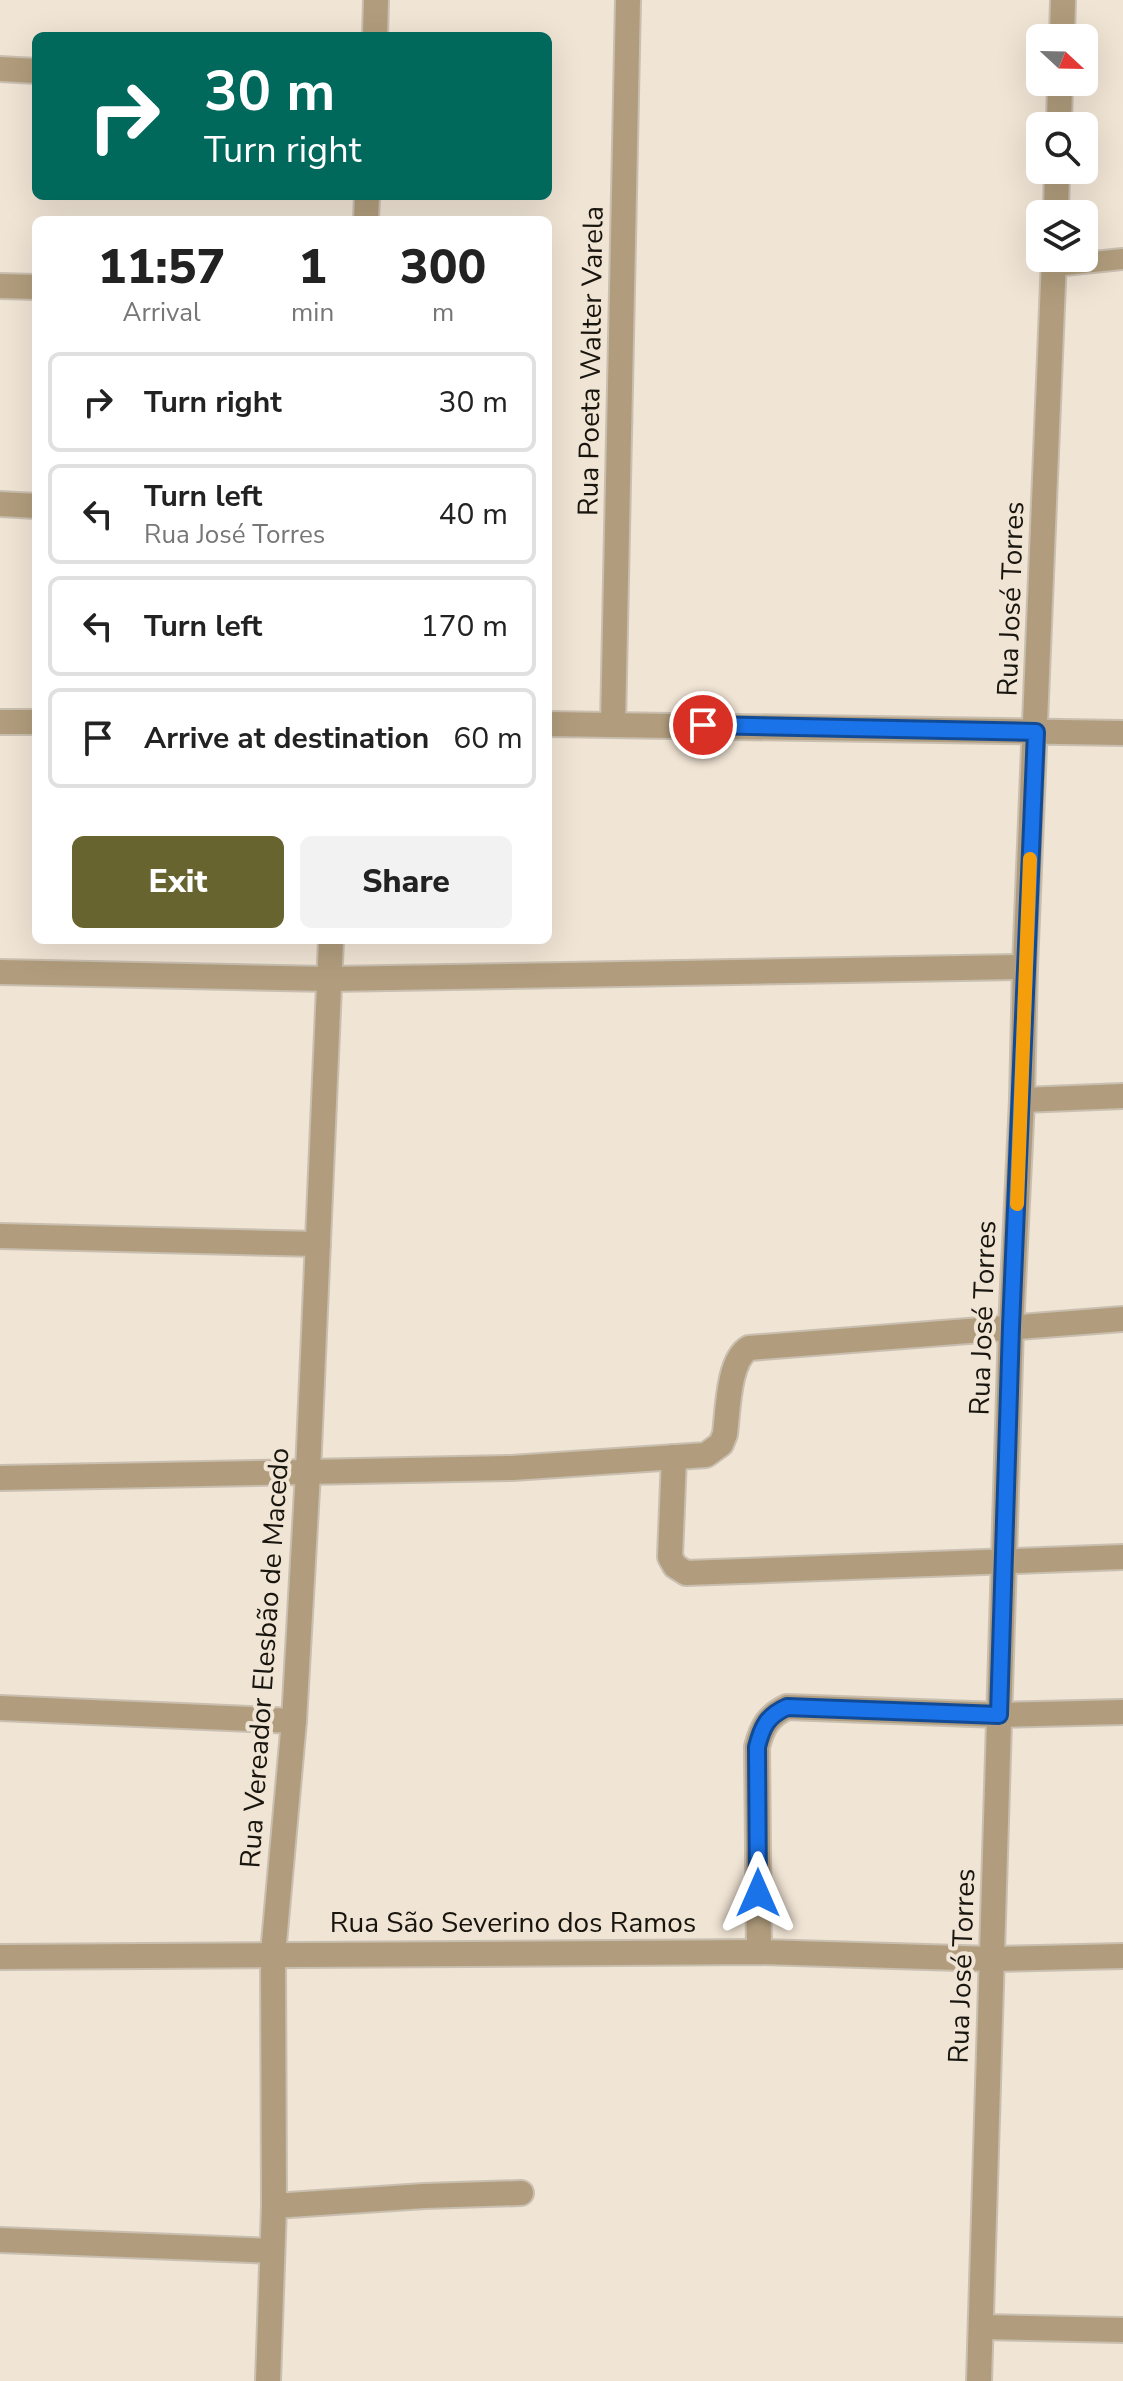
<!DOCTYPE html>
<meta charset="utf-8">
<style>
:root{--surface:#fff;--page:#f2f2f2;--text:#222;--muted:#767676;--line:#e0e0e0;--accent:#686430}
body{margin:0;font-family:"Nunito Sans",sans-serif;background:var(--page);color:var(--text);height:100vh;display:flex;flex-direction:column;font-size:30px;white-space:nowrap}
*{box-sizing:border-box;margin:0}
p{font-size:26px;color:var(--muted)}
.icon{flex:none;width:44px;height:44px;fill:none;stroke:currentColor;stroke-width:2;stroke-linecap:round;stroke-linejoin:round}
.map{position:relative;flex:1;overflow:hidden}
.drawer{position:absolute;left:32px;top:216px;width:520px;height:728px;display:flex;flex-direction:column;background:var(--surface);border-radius:12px;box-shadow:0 8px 32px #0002}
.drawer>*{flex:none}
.hud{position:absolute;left:32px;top:32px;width:520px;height:168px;border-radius:12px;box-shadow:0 8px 32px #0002;background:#00695c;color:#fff;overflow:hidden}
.needle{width:52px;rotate:112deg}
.fabs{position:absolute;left:1026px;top:24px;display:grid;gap:16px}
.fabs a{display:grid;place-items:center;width:72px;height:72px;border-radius:12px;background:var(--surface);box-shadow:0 8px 32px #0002;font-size:40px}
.pin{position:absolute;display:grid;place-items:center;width:68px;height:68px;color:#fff;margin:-34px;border:4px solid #fff;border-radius:50%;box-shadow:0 2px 8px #0007}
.me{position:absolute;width:88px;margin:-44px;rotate:0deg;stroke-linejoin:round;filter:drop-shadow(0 0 6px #0008)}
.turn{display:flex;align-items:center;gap:28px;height:168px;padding:0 40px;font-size:36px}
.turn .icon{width:104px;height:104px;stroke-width:2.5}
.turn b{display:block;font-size:56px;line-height:68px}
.eta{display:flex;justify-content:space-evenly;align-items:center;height:136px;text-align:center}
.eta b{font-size:48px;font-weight:800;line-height:56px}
.action{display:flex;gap:16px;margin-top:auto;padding:16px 40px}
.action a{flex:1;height:92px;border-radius:12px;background:var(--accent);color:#fff;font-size:32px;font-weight:800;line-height:92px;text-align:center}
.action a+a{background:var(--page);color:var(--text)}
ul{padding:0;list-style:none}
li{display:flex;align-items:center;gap:24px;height:100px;margin:0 16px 12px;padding:0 24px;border:4px solid var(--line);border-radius:12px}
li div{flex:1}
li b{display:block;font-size:30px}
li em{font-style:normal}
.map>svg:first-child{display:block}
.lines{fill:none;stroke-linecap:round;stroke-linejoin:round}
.service-casing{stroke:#c9bfb0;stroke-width:24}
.minor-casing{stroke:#c9bfb0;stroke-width:28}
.tertiary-casing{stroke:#c9bfb0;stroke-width:28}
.service{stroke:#b19d7d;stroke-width:20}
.minor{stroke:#b19d7d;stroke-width:24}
.tertiary{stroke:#b19d7d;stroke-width:24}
.route-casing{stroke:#114b97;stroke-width:20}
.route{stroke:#1a73e8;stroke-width:14}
.slow{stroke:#f59e0b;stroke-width:14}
.labels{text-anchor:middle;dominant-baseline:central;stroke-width:8;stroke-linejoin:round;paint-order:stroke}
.street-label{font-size:28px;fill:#18140e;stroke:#f0e4d4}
</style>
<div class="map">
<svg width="1123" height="2381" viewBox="0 0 1123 2381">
<rect width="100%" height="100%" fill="#f0e4d4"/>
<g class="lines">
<defs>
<path id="service" d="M1054 266 1123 259"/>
<g id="minor">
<path d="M375 36 376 0"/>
<path d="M0 69 36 71"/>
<path d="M366 220 367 196"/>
<path d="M0 286 36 287"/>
<path d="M0 504 36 506"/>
<path d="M0 722H36"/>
<path d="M548 724 1123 733"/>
<path d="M613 724 628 0"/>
<path d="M0 972 329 979 1025 967"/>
<path d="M1022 1100 1123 1096"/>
<path d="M0 1236 318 1244"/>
<path d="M674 1457 670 1557 675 1566 686 1573 1123 1557"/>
<path d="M0 1478 512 1468 706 1455 721 1444 725 1434C728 1411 728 1360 749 1348L1123 1319"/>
<path d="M0 1708 294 1721"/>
<path d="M759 1952 757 1747C762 1727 768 1716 787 1707L999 1715 1123 1712"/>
<path d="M0 1957 759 1952 992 1959 1123 1956"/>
<path d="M274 2206 424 2196 521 2193"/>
<path d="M0 2240 272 2251"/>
<path d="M982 2327 1123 2330"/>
<path d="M268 2381 274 2206 273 1954 294 1721 308 1472 331 940"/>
</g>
<g id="tertiary">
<path d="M1062 38 1063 0"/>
<path d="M1059 126 1060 82"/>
<path d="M1056 214 1057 170"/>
<path d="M979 2381 1011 1327 1022 1100 1025 967 1054 258"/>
</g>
</defs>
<use href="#service" class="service-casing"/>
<use href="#minor" class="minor-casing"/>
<use href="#tertiary" class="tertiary-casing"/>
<use href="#service" class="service"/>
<use href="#minor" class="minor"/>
<use href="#tertiary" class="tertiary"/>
</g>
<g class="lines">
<defs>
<path id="route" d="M703 725 1036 732 1011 1327 999 1715 787 1707C767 1716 762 1727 757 1747L758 1893"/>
</defs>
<use href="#route" class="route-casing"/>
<use href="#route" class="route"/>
<path class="slow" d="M1017 1204 1030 859"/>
</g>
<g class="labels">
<g class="street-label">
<text transform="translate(591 361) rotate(-89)">Rua Poeta Walter Varela</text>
<text transform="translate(1011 599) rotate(-88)">Rua José Torres</text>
<text transform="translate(983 1318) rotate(-88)">Rua José Torres</text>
<text transform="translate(265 1658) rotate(-86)">Rua Vereador Elesbão de Macedo</text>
<text x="513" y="1923">Rua São Severino dos Ramos</text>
<text transform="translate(962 1966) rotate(-88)">Rua José Torres</text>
</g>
</g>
</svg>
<div class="fabs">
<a><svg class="needle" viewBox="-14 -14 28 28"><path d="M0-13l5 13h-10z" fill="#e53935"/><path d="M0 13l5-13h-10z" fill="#767676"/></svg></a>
<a><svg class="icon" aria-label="search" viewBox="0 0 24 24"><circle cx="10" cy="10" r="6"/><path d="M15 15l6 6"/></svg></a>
<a><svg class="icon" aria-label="layers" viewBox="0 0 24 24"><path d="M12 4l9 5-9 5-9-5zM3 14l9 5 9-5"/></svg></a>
</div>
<div class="pin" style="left:703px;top:725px;background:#d93025"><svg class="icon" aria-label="arrive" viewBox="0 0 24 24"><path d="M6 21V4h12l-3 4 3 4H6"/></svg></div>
<svg class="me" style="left:758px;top:1893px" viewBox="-20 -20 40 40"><path d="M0-17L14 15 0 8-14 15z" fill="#1a73e8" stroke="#fff" stroke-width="4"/></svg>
<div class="hud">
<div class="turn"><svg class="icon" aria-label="right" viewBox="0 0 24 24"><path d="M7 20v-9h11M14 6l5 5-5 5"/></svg><div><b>30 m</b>Turn right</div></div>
</div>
<section class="drawer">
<div class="eta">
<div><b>11:57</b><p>Arrival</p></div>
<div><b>1</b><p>min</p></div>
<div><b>300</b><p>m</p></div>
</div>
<ul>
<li><svg class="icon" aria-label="right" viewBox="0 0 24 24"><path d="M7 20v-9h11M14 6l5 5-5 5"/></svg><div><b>Turn right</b></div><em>30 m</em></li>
<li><svg class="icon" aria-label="left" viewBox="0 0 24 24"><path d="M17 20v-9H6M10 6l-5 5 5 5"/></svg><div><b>Turn left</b><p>Rua José Torres</p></div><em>40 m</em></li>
<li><svg class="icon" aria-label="left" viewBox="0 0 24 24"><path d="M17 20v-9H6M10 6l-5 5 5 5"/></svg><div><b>Turn left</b></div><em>170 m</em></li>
<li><svg class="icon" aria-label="arrive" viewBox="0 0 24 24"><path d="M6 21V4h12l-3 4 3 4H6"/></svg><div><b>Arrive at destination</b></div><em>60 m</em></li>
</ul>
<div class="action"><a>Exit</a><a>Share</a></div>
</section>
</div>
